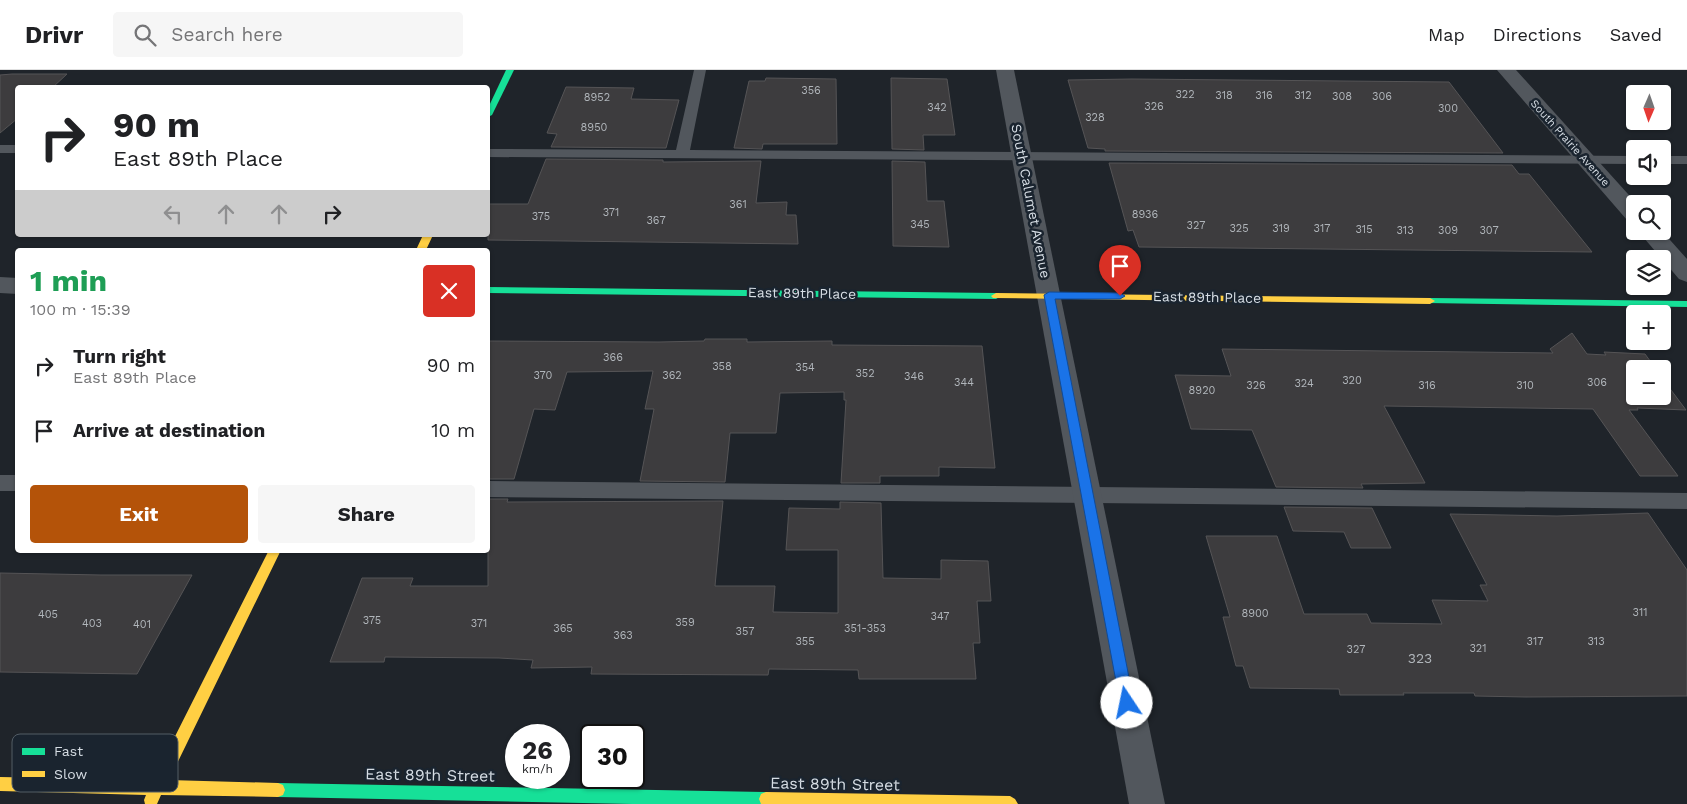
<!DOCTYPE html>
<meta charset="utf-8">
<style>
:root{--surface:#fff;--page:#f6f6f6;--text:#202124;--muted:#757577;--line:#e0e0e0;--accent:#b45309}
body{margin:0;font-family:"Work Sans",sans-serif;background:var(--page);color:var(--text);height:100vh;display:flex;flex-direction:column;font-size:19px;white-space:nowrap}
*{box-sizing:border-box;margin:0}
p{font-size:16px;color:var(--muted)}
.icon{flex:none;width:28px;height:28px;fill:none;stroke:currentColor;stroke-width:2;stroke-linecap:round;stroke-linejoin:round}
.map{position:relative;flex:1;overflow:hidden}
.side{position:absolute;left:15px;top:178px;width:475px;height:305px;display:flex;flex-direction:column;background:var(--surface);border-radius:5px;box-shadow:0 1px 4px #0004}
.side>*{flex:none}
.top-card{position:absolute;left:15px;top:15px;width:475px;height:152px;border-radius:5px;box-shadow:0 1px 4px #0004;background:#fff;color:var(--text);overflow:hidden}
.needle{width:32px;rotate:182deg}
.controls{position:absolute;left:1626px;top:15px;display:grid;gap:10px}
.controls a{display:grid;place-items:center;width:45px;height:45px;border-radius:5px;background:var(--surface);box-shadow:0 1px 4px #0004;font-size:25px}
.speed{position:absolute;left:505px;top:654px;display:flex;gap:10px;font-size:25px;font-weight:700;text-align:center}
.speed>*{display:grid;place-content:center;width:65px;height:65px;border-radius:50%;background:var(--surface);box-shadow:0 1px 4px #0004;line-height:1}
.speed small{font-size:12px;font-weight:400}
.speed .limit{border:2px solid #111;border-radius:8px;background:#fff;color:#111}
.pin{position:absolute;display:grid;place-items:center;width:42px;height:42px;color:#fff;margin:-51px -21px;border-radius:50% 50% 50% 0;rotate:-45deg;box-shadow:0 0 5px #0007}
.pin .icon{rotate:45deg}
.me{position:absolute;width:55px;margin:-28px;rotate:349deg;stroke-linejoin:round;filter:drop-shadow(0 0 4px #0008)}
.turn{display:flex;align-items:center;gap:18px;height:105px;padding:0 15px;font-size:22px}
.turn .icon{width:65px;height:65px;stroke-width:2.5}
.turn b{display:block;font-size:35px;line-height:42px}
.lanes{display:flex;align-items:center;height:48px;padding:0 15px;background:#0003;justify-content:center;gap:25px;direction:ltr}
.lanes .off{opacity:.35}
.round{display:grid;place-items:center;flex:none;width:52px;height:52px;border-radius:5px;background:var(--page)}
.headline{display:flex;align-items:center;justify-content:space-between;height:85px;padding:0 15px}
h1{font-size:30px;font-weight:700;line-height:38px;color:#1e9e55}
.button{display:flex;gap:10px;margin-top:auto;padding:10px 15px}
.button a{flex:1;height:58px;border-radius:5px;background:var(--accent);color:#fff;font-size:20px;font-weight:700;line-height:58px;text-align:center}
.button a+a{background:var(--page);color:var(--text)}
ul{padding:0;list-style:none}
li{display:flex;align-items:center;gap:15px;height:65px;padding:0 15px}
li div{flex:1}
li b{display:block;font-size:19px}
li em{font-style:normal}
header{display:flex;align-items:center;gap:30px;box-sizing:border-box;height:70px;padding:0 25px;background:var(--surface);border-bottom:1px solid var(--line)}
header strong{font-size:24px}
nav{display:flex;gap:28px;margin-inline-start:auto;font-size:18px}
.search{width:350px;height:45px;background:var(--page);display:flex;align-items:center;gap:12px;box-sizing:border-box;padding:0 18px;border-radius:5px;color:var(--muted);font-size:19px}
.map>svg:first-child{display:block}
.building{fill:#3d3c3e;stroke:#555456}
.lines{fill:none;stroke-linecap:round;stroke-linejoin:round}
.lane{fill:#52575d;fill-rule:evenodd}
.street{fill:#52575d;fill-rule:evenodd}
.fast{fill:#16e098;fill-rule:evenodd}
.slow{fill:#ffcf43;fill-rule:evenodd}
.route{fill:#1a73e8;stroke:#114b97}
.labels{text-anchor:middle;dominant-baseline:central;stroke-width:5;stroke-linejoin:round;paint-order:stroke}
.number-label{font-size:11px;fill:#b0b5ba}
.far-street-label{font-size:11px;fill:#d6dde4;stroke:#1a242f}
.street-label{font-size:14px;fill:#d6dde4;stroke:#1a242f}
.near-number-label{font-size:14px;fill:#b0b5ba}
.near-street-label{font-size:16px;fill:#d6dde4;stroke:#1a242f}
.key{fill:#1a242f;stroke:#525c65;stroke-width:1}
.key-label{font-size:14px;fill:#d6dde4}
</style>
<header>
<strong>Drivr</strong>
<div class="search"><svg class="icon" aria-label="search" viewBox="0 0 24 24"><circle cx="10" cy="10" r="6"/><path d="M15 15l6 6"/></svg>Search here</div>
<nav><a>Map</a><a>Directions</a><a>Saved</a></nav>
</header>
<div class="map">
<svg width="1687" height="734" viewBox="0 0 1687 734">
<rect width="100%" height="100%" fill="#1f242a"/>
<g class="building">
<path d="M12 4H67L52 18H18V48L0 63V5Z"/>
<path d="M766 8 836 9 837 74H763L762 79 734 78 749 11H765Z"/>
<path d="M891 8 947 9 955 65H923L924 80 892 79Z"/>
<path d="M1132 9 1449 12 1503 83 1105 81V79L1088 78 1068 10Z"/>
<path d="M566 17 634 18 631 29 679 30 666 78 551 77 557 64 547 63Z"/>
<path d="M546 89 663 90V92L761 91 756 133 787 132 786 145H796L798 174 488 170V134H528Z"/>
<path d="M892 91 925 92 927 131H944L949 177 893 176Z"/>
<path d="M1109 93 1512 95 1519 104H1529L1592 182 1139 177 1133 160 1128 161Z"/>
<path d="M1572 263 1587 284 1606 285 1604 282 1645 284 1656 299H1635V326H1662V308L1686 340 1637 338 1638 340H1629L1678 406H1640L1593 339 1384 336 1425 413 1361 414 1363 418 1276 417 1252 360 1191 359 1175 305 1231 306 1222 279 1553 283 1550 279Z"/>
<path d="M705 269H747V272L832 271V275L982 276 995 398 939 397V406H880V413H841L846 330H844V322L780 323 776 363H730L725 412 640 411 654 339H645L653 301 567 302 555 340 534 339 514 409H488V271L659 272 704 271Z"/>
<path d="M488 429H508L507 432 723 431 715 516H775L773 542 838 543V480H786L789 438 840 439V432L881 433 883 508 941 509V490L988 491 991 531H977L980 573H973L976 609H859L858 600 769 599 768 605 591 604 592 597 531 598 533 590 499 588 385 587 384 592H330L362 508H413L410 516H488Z"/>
<path d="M1284 437 1372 438 1391 478H1351L1344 462 1293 461Z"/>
<path d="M1648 443 1687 500V626L1526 627 1475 626 1474 623H1403L1404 625H1340L1339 619 1250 618 1243 596H1236L1223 547H1230L1206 466H1277L1304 544H1367L1371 553 1442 554 1432 530 1488 531 1480 515H1487L1450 444 1557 446Z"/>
<path d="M0 503 101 505H192L137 604 0 602Z"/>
</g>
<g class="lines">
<g class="lane">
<path d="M694 0H706L690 80 1635 86V94L488 87V79L676 80Z"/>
<rect x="0" y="75" width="18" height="8"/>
<rect x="1662" y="86" width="25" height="8"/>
<rect x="0" y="405" width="18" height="16"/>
<path d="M488 411 1687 423V439L488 427Z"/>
</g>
<g class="street">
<path d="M996 0H1014L1165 734H1129Z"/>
<path d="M1497 0H1516L1637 134H1635V152L1627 150Z"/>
<path d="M1638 161H1662L1687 189V212L1679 209Z"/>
<path d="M0 207 18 208V224L0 223Z"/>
</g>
<g class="fast">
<path d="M506 0H514L492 45 488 47V38Z"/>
<path d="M488 217 996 223 1001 226 996 229 488 223Z"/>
<path d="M1430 228 1687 231V237L1427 233 1425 231Z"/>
<path d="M278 713 766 722 771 724 773 729 771 734H632L278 727 273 725 271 720 273 715Z"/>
</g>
<g class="slow">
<path d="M423 165H433L426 180H416Z"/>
<path d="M996 223 1430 228 1435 231 1430 234 993 228 991 226Z"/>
<path d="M269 480H281L169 710 278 713 283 715 285 720 283 725 278 727 161 725 157 734H145L144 730 146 725 0 721V707L153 710Z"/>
<path d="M766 722 1010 726 1015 729 1018 734H761L759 729 761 724Z"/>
</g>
</g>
<path class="route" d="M1049 222 1120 223 1125 226 1120 229H1055L1134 633 1132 638 1127 640 1122 638 1120 633 1044 225Z"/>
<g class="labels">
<g class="number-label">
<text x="811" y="20">356</text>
<text x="1185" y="24">322</text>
<text x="1224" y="25">318</text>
<text x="1264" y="25">316</text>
<text x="1303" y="25">312</text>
<text x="1342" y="26">308</text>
<text x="1382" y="26">306</text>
<text x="597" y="27">8952</text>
<text x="1154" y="36">326</text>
<text x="937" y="37">342</text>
<text x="1448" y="38">300</text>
<text x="1095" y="47">328</text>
<text x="594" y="57">8950</text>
<text x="738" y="134">361</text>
<text x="611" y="142">371</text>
<text x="1145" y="144">8936</text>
<text x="541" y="146">375</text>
<text x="656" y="150">367</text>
<text x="920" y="154">345</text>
<text x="1196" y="155">327</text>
<text x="1239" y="158">325</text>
<text x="1281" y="158">319</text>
<text x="1322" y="158">317</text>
<text x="1364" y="159">315</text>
<text x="1405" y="160">313</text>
<text x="1448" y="160">309</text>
<text x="1489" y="160">307</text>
<text x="613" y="287">366</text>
<text x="722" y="296">358</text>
<text x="805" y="297">354</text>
<text x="865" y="303">352</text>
<text x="543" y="305">370</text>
<text x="672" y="305">362</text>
<text x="914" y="306">346</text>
<text x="1352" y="310">320</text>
<text x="964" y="312">344</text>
<text x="1597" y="312">306</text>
<text x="1304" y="313">324</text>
<text x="1256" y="315">326</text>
<text x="1427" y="315">316</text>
<text x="1525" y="315">310</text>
<text x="1202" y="320">8920</text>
<text x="1640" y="542">311</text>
<text x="1255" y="543">8900</text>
<text x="48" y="544">405</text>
<text x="940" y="546">347</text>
<text x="372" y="550">375</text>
<text x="685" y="552">359</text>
<text x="92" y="553">403</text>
<text x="479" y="553">371</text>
<text x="142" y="554">401</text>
<text x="563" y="558">365</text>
<text x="865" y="558">351-353</text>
<text x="745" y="561">357</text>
<text x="623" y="565">363</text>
<text x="805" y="571">355</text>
<text x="1535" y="571">317</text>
<text x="1596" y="571">313</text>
<text x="1478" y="578">321</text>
<text x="1356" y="579">327</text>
</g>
<g class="far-street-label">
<text transform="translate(1570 73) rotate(48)">South Prairie Avenue</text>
</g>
<g class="street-label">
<text transform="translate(1031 131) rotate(79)">South Calumet Avenue</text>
<text transform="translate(802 223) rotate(1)">East 89th Place</text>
<text transform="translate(1207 227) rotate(1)">East 89th Place</text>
</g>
<g class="near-number-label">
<text x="1420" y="588">323</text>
</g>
<g class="near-street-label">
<text transform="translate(430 705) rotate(1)">East 89th Street</text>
<text transform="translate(835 714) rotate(1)">East 89th Street</text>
</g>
</g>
<rect x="12" y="664" width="166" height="58" rx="8" class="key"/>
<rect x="22" y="678" width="23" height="7" fill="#16e098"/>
<rect x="22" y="701" width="23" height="6" fill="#ffcf43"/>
<g class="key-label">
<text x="54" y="686">Fast</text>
<text x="54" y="709">Slow</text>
</g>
</svg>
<div class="controls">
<a><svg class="needle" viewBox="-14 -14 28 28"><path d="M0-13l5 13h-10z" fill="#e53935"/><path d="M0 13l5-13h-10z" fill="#757577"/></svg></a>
<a><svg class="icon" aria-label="sound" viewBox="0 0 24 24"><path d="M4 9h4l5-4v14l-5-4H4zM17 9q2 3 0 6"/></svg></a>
<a><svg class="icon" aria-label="search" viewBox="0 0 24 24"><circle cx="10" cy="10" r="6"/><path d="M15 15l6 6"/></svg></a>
<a><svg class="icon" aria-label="layers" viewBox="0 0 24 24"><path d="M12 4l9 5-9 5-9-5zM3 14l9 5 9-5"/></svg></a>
<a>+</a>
<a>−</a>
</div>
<div class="speed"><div>26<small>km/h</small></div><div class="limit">30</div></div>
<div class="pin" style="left:1120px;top:226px;background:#d93025"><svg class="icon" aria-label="arrive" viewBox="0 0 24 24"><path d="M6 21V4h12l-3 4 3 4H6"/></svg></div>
<svg class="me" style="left:1127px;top:633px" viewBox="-20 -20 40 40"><circle r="19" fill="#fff"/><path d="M0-13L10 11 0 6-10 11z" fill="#1a73e8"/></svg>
<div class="top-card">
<div class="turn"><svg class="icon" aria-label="right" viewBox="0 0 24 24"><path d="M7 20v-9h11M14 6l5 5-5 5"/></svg><div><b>90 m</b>East 89th Place</div></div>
<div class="lanes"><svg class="icon off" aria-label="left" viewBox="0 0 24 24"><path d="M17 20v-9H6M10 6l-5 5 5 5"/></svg><svg class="icon off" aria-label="ahead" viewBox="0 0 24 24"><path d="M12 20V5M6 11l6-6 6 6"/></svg><svg class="icon off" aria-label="ahead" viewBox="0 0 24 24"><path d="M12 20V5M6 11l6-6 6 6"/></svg><svg class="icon" aria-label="right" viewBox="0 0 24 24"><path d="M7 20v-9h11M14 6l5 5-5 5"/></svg></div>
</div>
<section class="side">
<div class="headline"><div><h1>1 min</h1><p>100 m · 15:39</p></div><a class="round" style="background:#d93025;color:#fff"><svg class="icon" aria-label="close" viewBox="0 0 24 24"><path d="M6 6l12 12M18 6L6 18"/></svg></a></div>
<ul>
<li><svg class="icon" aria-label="right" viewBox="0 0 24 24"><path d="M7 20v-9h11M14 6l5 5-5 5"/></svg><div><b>Turn right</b><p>East 89th Place</p></div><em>90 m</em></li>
<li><svg class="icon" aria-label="arrive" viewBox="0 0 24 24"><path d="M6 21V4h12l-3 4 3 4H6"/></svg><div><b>Arrive at destination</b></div><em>10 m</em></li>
</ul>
<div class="button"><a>Exit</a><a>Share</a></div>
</section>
</div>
